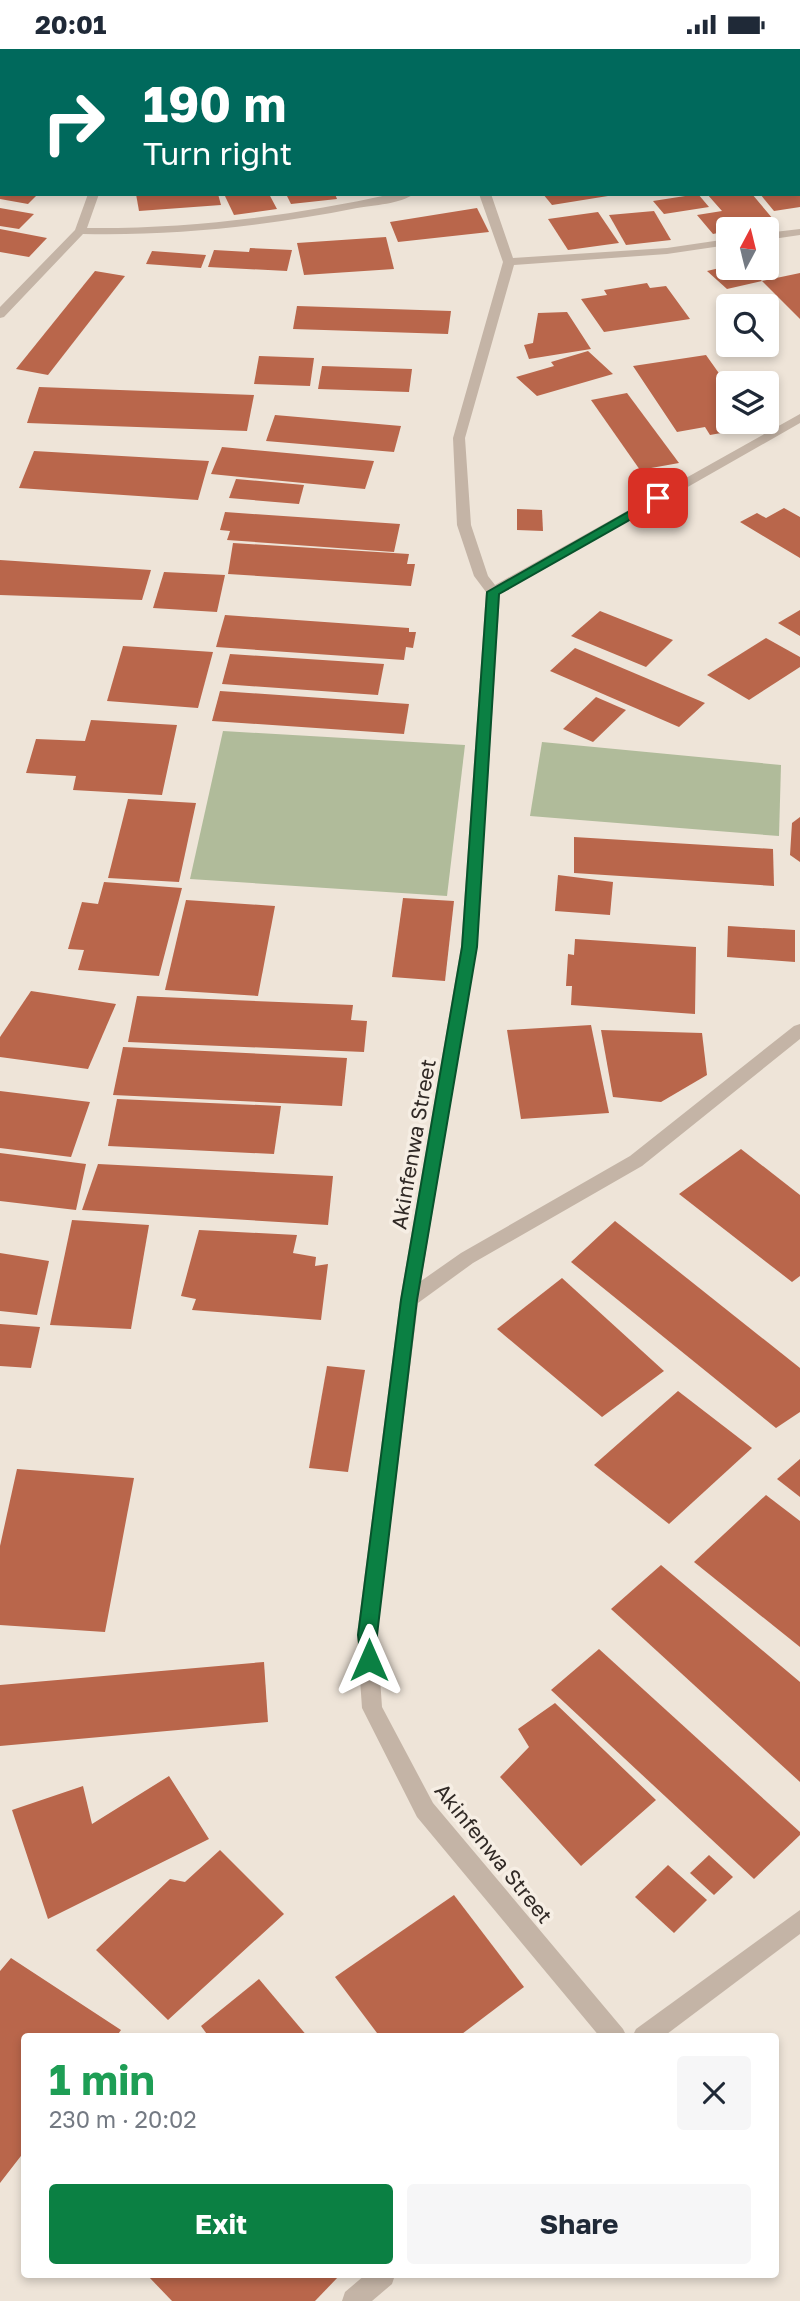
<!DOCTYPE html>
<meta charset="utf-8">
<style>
:root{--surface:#fff;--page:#f6f6f7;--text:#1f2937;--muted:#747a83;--accent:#0b8043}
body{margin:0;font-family:"Golos Text",sans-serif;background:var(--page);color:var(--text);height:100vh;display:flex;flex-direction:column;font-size:26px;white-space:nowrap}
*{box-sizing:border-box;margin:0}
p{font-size:23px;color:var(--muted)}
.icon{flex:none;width:38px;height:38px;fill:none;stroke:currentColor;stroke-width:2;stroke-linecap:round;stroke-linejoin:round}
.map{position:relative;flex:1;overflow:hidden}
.side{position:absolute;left:21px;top:1984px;width:758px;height:245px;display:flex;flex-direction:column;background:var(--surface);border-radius:7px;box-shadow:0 4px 10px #0003}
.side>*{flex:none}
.guide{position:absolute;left:0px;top:0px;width:802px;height:147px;box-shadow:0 4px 10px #0003;background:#00695c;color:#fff;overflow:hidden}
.needle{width:46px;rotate:7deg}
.tools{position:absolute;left:716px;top:168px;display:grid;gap:14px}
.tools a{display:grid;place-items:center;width:63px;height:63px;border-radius:7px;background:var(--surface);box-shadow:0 4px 10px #0003;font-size:35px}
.pin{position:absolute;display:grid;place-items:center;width:60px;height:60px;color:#fff;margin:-30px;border-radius:14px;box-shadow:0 4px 10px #0006}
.me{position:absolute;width:77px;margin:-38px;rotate:0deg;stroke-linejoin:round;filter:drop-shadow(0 0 5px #0008)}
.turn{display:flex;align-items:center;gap:24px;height:147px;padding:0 28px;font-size:32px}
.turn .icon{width:91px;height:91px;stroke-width:2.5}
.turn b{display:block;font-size:49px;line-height:60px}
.round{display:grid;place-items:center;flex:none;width:74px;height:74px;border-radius:7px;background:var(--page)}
.head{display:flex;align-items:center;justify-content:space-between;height:119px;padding:0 28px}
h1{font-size:42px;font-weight:700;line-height:52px;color:#1e9e55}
.button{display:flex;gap:14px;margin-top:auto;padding:14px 28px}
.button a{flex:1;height:80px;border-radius:7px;background:var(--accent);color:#fff;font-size:28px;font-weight:700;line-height:80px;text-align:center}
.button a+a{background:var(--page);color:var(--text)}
.status{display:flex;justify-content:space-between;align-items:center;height:49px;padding:0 35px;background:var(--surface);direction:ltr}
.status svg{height:19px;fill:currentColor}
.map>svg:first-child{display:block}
.green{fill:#b0bb9a}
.building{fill:#b9664b}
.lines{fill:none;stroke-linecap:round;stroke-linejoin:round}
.street{fill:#c4b4a6;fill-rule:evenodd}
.route{fill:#0b8043;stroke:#07532c;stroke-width:2}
.labels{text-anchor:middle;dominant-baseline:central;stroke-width:7;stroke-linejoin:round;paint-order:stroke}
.street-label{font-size:21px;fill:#312a26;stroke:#f6eee4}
</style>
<div class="status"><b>20:01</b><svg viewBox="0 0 49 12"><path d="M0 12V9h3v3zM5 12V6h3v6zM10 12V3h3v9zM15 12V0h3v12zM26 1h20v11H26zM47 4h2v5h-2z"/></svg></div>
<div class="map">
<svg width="800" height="2252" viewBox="0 0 800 2252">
<rect width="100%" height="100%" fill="#eee4d8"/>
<g class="green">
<path d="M223 682 465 696 447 847 190 830Z"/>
<path d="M542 693 781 716 779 787 530 767Z"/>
</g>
<g class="building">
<path d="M0 145H38L28 155 0 150Z"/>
<path d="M136 145H218L221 156 139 162Z"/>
<path d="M224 145H269L277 160 234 166Z"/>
<path d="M286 145H335L337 150 291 155Z"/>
<path d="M543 145H606L608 147 552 156Z"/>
<path d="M698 145 709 158 664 165 653 152Z"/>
<path d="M707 145H752L773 170 733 176 737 180 713 185 697 166 722 162Z"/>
<path d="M760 145H800V158L774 162Z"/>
<path d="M0 159 34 165 19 180 0 177Z"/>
<path d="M477 159 489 183 398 193 390 173Z"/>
<path d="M654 162 671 191 626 196 609 166Z"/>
<path d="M598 163 619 194 568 201 548 170Z"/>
<path d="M0 180 47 189 29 208 0 203Z"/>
<path d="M386 188 394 220 304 226 297 194Z"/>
<path d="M250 199 292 201 287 222 208 218 214 201 249 203Z"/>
<path d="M152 202 206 206 201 219 146 215Z"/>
<path d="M728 217 747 219 762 232 727 240 707 222Z"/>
<path d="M95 222 125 227 48 326 16 320Z"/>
<path d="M800 224V270L762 232Z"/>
<path d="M647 234 650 239 666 237 690 270 604 283 581 250 607 246 604 241Z"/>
<path d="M297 257 451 262 448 285 293 280Z"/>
<path d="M567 263 591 300 529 310 524 296 533 294 538 264Z"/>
<path d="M588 302 613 325 537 347 516 328 554 317 551 313Z"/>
<path d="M706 306 728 337V373H744L749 379 710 386 705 378 677 383 633 317Z"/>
<path d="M259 307 314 309 310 337 254 335Z"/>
<path d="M322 317 412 320 409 343 318 340Z"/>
<path d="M39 338 254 346 247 382 27 374Z"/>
<path d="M627 344 679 414 640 421 591 351Z"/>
<path d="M275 366 401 377 394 403 266 392Z"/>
<path d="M222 398 374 412 365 440 211 425Z"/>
<path d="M34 402 209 412 198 451 19 439Z"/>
<path d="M236 430 304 436 299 455 229 449Z"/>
<path d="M784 459 800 468V509L740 473 757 464 766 469Z"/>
<path d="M517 460 542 461 543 482 517 481Z"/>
<path d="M225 463 400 475 394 503 227 491 230 482 220 481Z"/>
<path d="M233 494 409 505 407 515H415L411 537 228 525Z"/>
<path d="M0 511 151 521 142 551 0 546Z"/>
<path d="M164 523 225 526 217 563 153 559Z"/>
<path d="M800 561V587L778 574Z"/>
<path d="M600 562 673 591 646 618 571 587Z"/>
<path d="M225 566 409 579V583H416L413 599 406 598 404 611 216 598Z"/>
<path d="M766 589 800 608V618L749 651 707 626Z"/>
<path d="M123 597 213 603 198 659 107 652Z"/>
<path d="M575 599 705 654 679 678 550 622Z"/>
<path d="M230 605 384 615 378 646 222 635Z"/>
<path d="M220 642 409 655 404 685 212 672Z"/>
<path d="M596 648 626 661 593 693 563 680Z"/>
<path d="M91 671 177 676 162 746 73 741 76 727 26 724 36 690 85 692Z"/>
<path d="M128 750 196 754 179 833 108 829Z"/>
<path d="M800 768V813L790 806 792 774Z"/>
<path d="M574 788 773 800 774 837 574 824Z"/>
<path d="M558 826 613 833 610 866 555 862Z"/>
<path d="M104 833 182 839 159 927 78 921 84 901 68 900 82 853 98 855Z"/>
<path d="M403 849 454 852 445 932 392 928Z"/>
<path d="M186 851 275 857 258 947 165 941Z"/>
<path d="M728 877 795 881V913L727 908Z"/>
<path d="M575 890 696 898 695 965 571 956 572 937H566L568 905 574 906Z"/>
<path d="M31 942 116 955 88 1020 0 1008V988Z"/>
<path d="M137 947 353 956 351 971 367 972 364 1003 128 993Z"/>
<path d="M591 976 609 1064 521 1070 507 981Z"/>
<path d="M601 981 702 984 707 1026 661 1053 613 1048Z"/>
<path d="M123 998 347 1009 342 1057 113 1046Z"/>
<path d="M0 1042 90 1053 71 1108 0 1099Z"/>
<path d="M117 1050 281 1057 274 1105 108 1097Z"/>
<path d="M741 1100 800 1146V1227L792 1233 679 1145Z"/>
<path d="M0 1104 86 1115 76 1161 0 1152Z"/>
<path d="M98 1115 333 1127 328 1176 82 1161Z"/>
<path d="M72 1171 149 1176 131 1280 50 1276Z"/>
<path d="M615 1172 800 1319V1363L776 1379 571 1213Z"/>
<path d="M199 1181 297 1186 293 1204 316 1208 315 1217 328 1215 321 1271 192 1261 196 1250 181 1247Z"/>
<path d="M0 1204 49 1212 37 1266 0 1262Z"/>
<path d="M562 1229 664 1322 602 1368 497 1280Z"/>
<path d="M0 1275 40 1278 31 1319 0 1317Z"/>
<path d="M327 1317 365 1321 348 1423 309 1419Z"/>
<path d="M678 1342 752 1399 669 1475 594 1416Z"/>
<path d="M800 1410V1448L777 1430Z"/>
<path d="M17 1420 134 1429 105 1583 0 1576V1497Z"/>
<path d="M766 1446 800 1472V1598L694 1513Z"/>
<path d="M661 1516 800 1633V1733L611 1560Z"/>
<path d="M599 1600 800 1783V1786L754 1830 551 1641Z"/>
<path d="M264 1613 268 1673 0 1697V1636Z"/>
<path d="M555 1654 656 1751 581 1817 500 1728 529 1698 518 1680Z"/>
<path d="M169 1727 209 1790 48 1870 12 1761 83 1737 92 1775Z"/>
<path d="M220 1801 284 1865 168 1971 96 1901 170 1830 185 1833Z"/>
<path d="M709 1806 733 1828 714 1846 690 1824Z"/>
<path d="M668 1816 707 1851 674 1884 635 1848Z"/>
<path d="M454 1846 524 1938 458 1988H380L335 1928Z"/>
<path d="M11 1909 121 1981 116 1988H24V2103L0 2134V1922Z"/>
<path d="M259 1930 308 1988H209L201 1977Z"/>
<path d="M147 2226H340L315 2252H172Z"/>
</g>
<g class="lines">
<g class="street">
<rect x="148" y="0" width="10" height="2"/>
<path d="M88 145H99L87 179C190 180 291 167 392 145H414C400 155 374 156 357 159 266 177 176 187 83 185L4 268 0 269V258L75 181Z"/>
<path d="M479 145H491L513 209 667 199 728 190V196L667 205 514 216 465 389 471 476 488 527 495 536 800 365V374L500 545 477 898 421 1232 461 1204 630 1107 794 977 800 975V990L642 1117 473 1214 418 1254 377 1586 382 1658 433 1754 623 1980 627 1988H600L417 1768 362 1659 357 1586 400 1251 461 898 486 543 474 527 457 476 453 389 503 213Z"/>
<path d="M800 180V186L766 191V184Z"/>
<path d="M800 1861V1885L663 1988H632L636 1980Z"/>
<path d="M365 2226H395L392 2235 372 2252H342L345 2243Z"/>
</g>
</g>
<path class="route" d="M658 446 664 449 663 452 499 545 477 898 417 1251 377 1586 378 1611 376 1616 369 1619 362 1616 358 1586 401 1251 462 898 487 543Z"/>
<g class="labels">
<g class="street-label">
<text transform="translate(413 1095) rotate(-80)">Akinfenwa Street</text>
<text transform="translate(494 1804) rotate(51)">Akinfenwa Street</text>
</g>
</g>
</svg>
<div class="tools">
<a><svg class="needle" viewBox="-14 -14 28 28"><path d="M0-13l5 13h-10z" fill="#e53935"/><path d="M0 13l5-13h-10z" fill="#747a83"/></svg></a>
<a><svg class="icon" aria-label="search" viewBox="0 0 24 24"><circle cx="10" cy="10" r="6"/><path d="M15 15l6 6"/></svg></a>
<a><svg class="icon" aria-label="layers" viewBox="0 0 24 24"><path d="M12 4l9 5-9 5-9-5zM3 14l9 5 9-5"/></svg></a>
</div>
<div class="pin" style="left:658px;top:449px;background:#d93025"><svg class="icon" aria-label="arrive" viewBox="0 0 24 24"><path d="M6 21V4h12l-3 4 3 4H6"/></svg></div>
<svg class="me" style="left:369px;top:1611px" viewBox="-20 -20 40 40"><path d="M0-17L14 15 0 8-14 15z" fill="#0b8043" stroke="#fff" stroke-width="4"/></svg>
<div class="guide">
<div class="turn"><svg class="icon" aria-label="right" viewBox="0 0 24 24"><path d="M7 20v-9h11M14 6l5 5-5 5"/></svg><div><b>190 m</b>Turn right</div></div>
</div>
<section class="side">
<div class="head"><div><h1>1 min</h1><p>230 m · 20:02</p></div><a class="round"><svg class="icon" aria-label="close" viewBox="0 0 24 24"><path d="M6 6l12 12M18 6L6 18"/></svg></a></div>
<div class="button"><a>Exit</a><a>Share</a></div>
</section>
</div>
